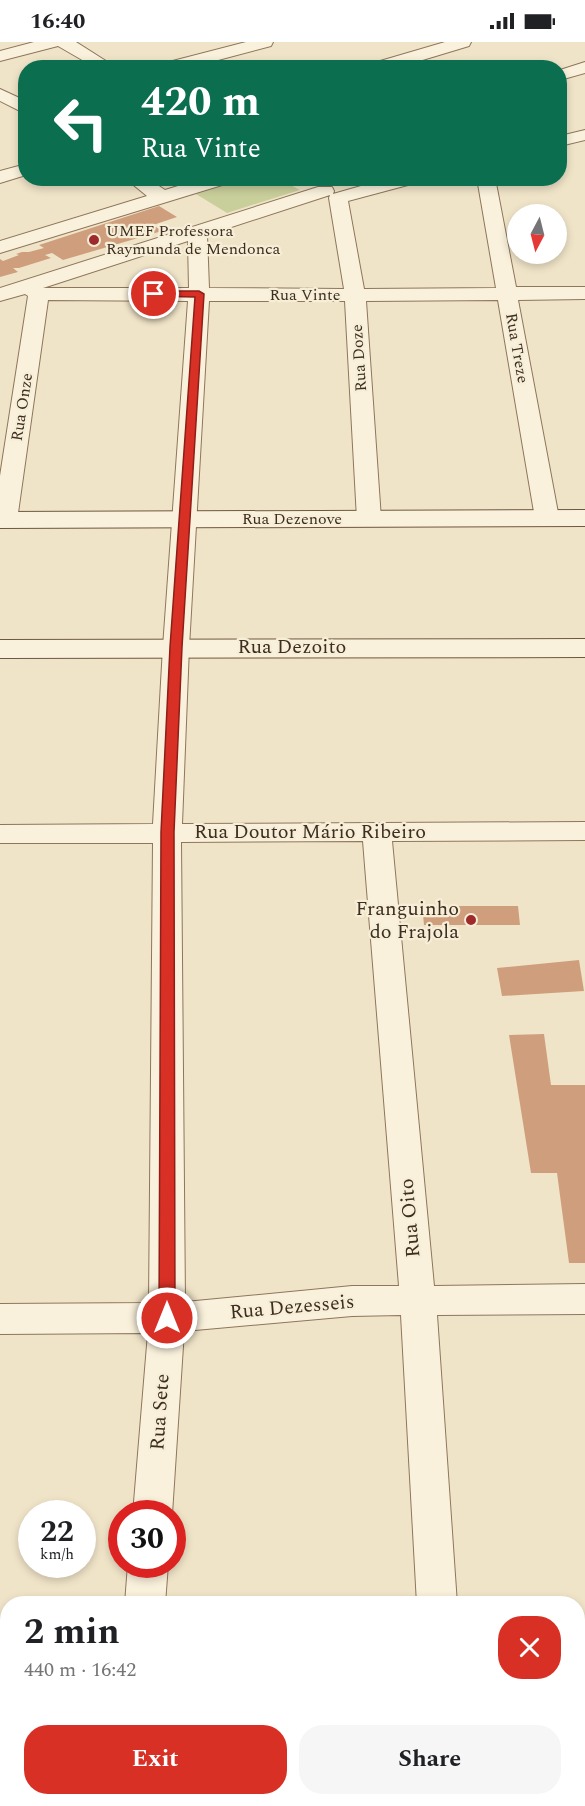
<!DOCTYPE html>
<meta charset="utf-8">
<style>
:root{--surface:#fff;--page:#f6f6f6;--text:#202124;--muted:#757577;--accent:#d93025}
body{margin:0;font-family:Spectral,serif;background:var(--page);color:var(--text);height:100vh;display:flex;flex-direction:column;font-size:22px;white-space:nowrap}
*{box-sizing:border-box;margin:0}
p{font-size:20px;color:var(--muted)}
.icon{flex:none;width:33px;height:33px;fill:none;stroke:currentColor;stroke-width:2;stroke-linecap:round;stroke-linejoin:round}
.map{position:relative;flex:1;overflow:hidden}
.side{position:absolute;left:0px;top:1554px;width:585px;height:210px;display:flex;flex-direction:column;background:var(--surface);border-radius:24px 24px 0 0;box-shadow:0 3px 9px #0003}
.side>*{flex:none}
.hud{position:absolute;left:18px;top:18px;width:549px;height:126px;border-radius:24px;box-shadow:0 3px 9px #0003;background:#0b6e4f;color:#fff;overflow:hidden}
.needle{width:39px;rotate:187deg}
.fabs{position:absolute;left:507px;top:162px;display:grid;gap:12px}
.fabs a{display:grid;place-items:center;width:60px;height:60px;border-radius:50%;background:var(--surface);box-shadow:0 3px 9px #0003;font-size:30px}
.speed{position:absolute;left:18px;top:1458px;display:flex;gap:12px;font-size:30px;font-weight:700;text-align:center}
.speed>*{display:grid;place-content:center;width:78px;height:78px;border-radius:50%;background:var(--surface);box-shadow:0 3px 9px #0003;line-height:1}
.speed small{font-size:15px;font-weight:400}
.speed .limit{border:9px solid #d22;background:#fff;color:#111}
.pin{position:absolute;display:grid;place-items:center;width:51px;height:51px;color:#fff;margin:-26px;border:3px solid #fff;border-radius:50%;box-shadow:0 2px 6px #0007}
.me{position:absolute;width:66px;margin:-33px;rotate:0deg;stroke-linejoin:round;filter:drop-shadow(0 0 4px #0008)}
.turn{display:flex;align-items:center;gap:21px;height:126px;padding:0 24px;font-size:27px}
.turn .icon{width:78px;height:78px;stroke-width:2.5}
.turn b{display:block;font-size:42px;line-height:51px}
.round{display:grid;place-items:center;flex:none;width:63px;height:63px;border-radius:24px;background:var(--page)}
.head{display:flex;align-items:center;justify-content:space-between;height:102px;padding:0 24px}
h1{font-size:36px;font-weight:700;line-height:45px}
.action{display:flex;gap:12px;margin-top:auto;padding:12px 24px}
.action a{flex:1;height:69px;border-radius:24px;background:var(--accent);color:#fff;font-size:24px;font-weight:700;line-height:69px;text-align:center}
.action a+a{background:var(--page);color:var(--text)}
.status{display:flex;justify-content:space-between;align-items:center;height:42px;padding:0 30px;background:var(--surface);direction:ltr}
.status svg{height:16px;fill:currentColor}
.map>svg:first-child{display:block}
.green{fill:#c9cf9b}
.building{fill:#cf9f7d}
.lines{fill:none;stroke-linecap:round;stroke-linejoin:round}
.street-casing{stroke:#8d765c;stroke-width:2}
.secondary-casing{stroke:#6f573f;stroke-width:2}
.street{fill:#faf1dc;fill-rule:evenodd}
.secondary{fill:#faf1dc;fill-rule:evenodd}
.route{fill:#d93025;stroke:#8d1f18;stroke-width:1.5}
.poi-dot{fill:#9e2a2b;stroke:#f7eed8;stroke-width:2}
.labels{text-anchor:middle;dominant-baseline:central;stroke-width:4.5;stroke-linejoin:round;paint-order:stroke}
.far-poi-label{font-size:16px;fill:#3d2e20;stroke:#f7eed8;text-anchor:start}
.far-street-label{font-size:16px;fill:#3d2e20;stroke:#f7eed8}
.street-label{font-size:20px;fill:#3d2e20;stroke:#f7eed8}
.poi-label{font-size:20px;fill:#3d2e20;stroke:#f7eed8;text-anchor:end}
</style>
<div class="status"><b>16:40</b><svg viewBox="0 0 49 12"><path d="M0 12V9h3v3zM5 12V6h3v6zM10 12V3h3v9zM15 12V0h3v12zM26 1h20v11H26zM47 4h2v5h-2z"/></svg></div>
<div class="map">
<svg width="585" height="1764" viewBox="0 0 585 1764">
<rect width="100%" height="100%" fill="#f0e4c8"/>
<path class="green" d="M247 136 279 137 300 148 227 171 196 152Z"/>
<g class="building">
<path d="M159 164 177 175 153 183 162 189 63 218 52 211 45 213 51 216 19 226H13L18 230 0 235V217L3 219 19 213 16 212 22 210H29L44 206 39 203Z"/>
<path d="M422 864H518L520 883H424Z"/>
<path d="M579 918 584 949 502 954 497 926Z"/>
<path d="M544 992 551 1043H585V1221H569L557 1131H531L509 993Z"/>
</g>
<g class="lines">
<defs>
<g id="street">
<path d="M34 0H76L117 26H96L58 4 0 19V9Z"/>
<path d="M246 0H273L271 4 188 26H159L161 22Z"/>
<path d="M445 0H471L469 4 396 26H368L370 22Z"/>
<path d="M585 20V31L560 38V28Z"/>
<path d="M0 47 26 59V72L0 59Z"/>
<path d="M585 88V98L560 104V94Z"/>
<path d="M26 122V133L0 141V129Z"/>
<path d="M125 136H147L165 148 204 136H234L232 140 0 211V199L147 154Z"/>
<path d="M389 136H421L419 140 348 159 364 247 496 246 477 136H495L516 245H585V257L518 258 559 476 555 481 547 483 539 481 535 476 498 258 366 259 381 477 377 482 369 484 361 482 357 477 345 259H209L189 605 182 782 585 780V798L392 799 434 1244 585 1242V1272L437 1273 457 1562H417L401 1273 352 1274 184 1289 172 1472H133L148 1291 0 1292V1262L149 1261 153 801H0V783L153 782 163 605 188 259 48 258 17 478 13 483 0 484V434L28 254 25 252 0 259V246L318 145H332L334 149 333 152ZM330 153 329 156 344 247 209 246 207 193ZM188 199 189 246H43ZM363 799 399 1244H352L185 1260 181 800Z"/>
<path d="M128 1522H168L165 1562H125Z"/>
<rect x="108" y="1756" width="44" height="8"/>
<rect x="427" y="1756" width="44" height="8"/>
</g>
<g id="secondary">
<path d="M585 468V484L0 486V470Z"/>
<path d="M585 597V615L0 616V598Z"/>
</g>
</defs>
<use href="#street" class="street-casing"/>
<use href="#secondary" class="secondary-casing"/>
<use href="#street" class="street"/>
<use href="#secondary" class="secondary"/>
</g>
<path class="route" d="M154 249H199L204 252 182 605 174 790 175 1276 173 1281 167 1283 161 1281 159 1276 161 790 170 605 195 255 150 254 149 252Z"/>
<g class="poi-dot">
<circle cx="94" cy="198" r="6"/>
<circle cx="471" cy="878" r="6"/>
</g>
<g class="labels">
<g class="far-poi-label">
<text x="106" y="189">UMEF Professora<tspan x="106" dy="18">Raymunda de Mendonca</tspan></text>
</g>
<g class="far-street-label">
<text x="305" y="253">Rua Vinte</text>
<text transform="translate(517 306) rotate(80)">Rua Treze</text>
<text transform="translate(359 316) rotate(-94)">Rua Doze</text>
<text transform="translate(22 365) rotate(-81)">Rua Onze</text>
<text x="292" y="477">Rua Dezenove</text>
</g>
<g class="street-label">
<text x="292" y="605">Rua Dezoito</text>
<text x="310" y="790">Rua Doutor Mário Ribeiro</text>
<text transform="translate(410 1176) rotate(-95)">Rua Oito</text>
<text transform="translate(292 1265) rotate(-5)">Rua Dezesseis</text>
<text transform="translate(160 1370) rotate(-86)">Rua Sete</text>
</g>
<g class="poi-label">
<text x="459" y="867">Franguinho<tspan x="459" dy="23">do Frajola</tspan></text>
</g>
</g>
</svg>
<div class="fabs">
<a><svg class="needle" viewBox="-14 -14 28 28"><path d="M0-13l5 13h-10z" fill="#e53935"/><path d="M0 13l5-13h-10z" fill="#757577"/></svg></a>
</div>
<div class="speed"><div>22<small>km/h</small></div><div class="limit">30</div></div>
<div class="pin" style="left:154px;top:252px;background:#d93025"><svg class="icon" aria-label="arrive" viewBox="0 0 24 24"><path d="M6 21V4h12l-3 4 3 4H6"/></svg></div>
<svg class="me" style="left:167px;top:1276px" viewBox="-20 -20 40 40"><circle r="17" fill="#d93025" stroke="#fff" stroke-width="3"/><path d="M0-11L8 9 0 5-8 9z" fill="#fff"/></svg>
<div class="hud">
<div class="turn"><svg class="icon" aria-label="left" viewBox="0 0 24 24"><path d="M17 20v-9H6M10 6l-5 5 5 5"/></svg><div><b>420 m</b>Rua Vinte</div></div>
</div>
<section class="side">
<div class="head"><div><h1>2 min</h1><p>440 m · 16:42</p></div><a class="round" style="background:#d93025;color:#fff"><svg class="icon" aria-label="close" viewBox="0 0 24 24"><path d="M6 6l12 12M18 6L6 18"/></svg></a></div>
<div class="action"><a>Exit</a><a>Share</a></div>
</section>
</div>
